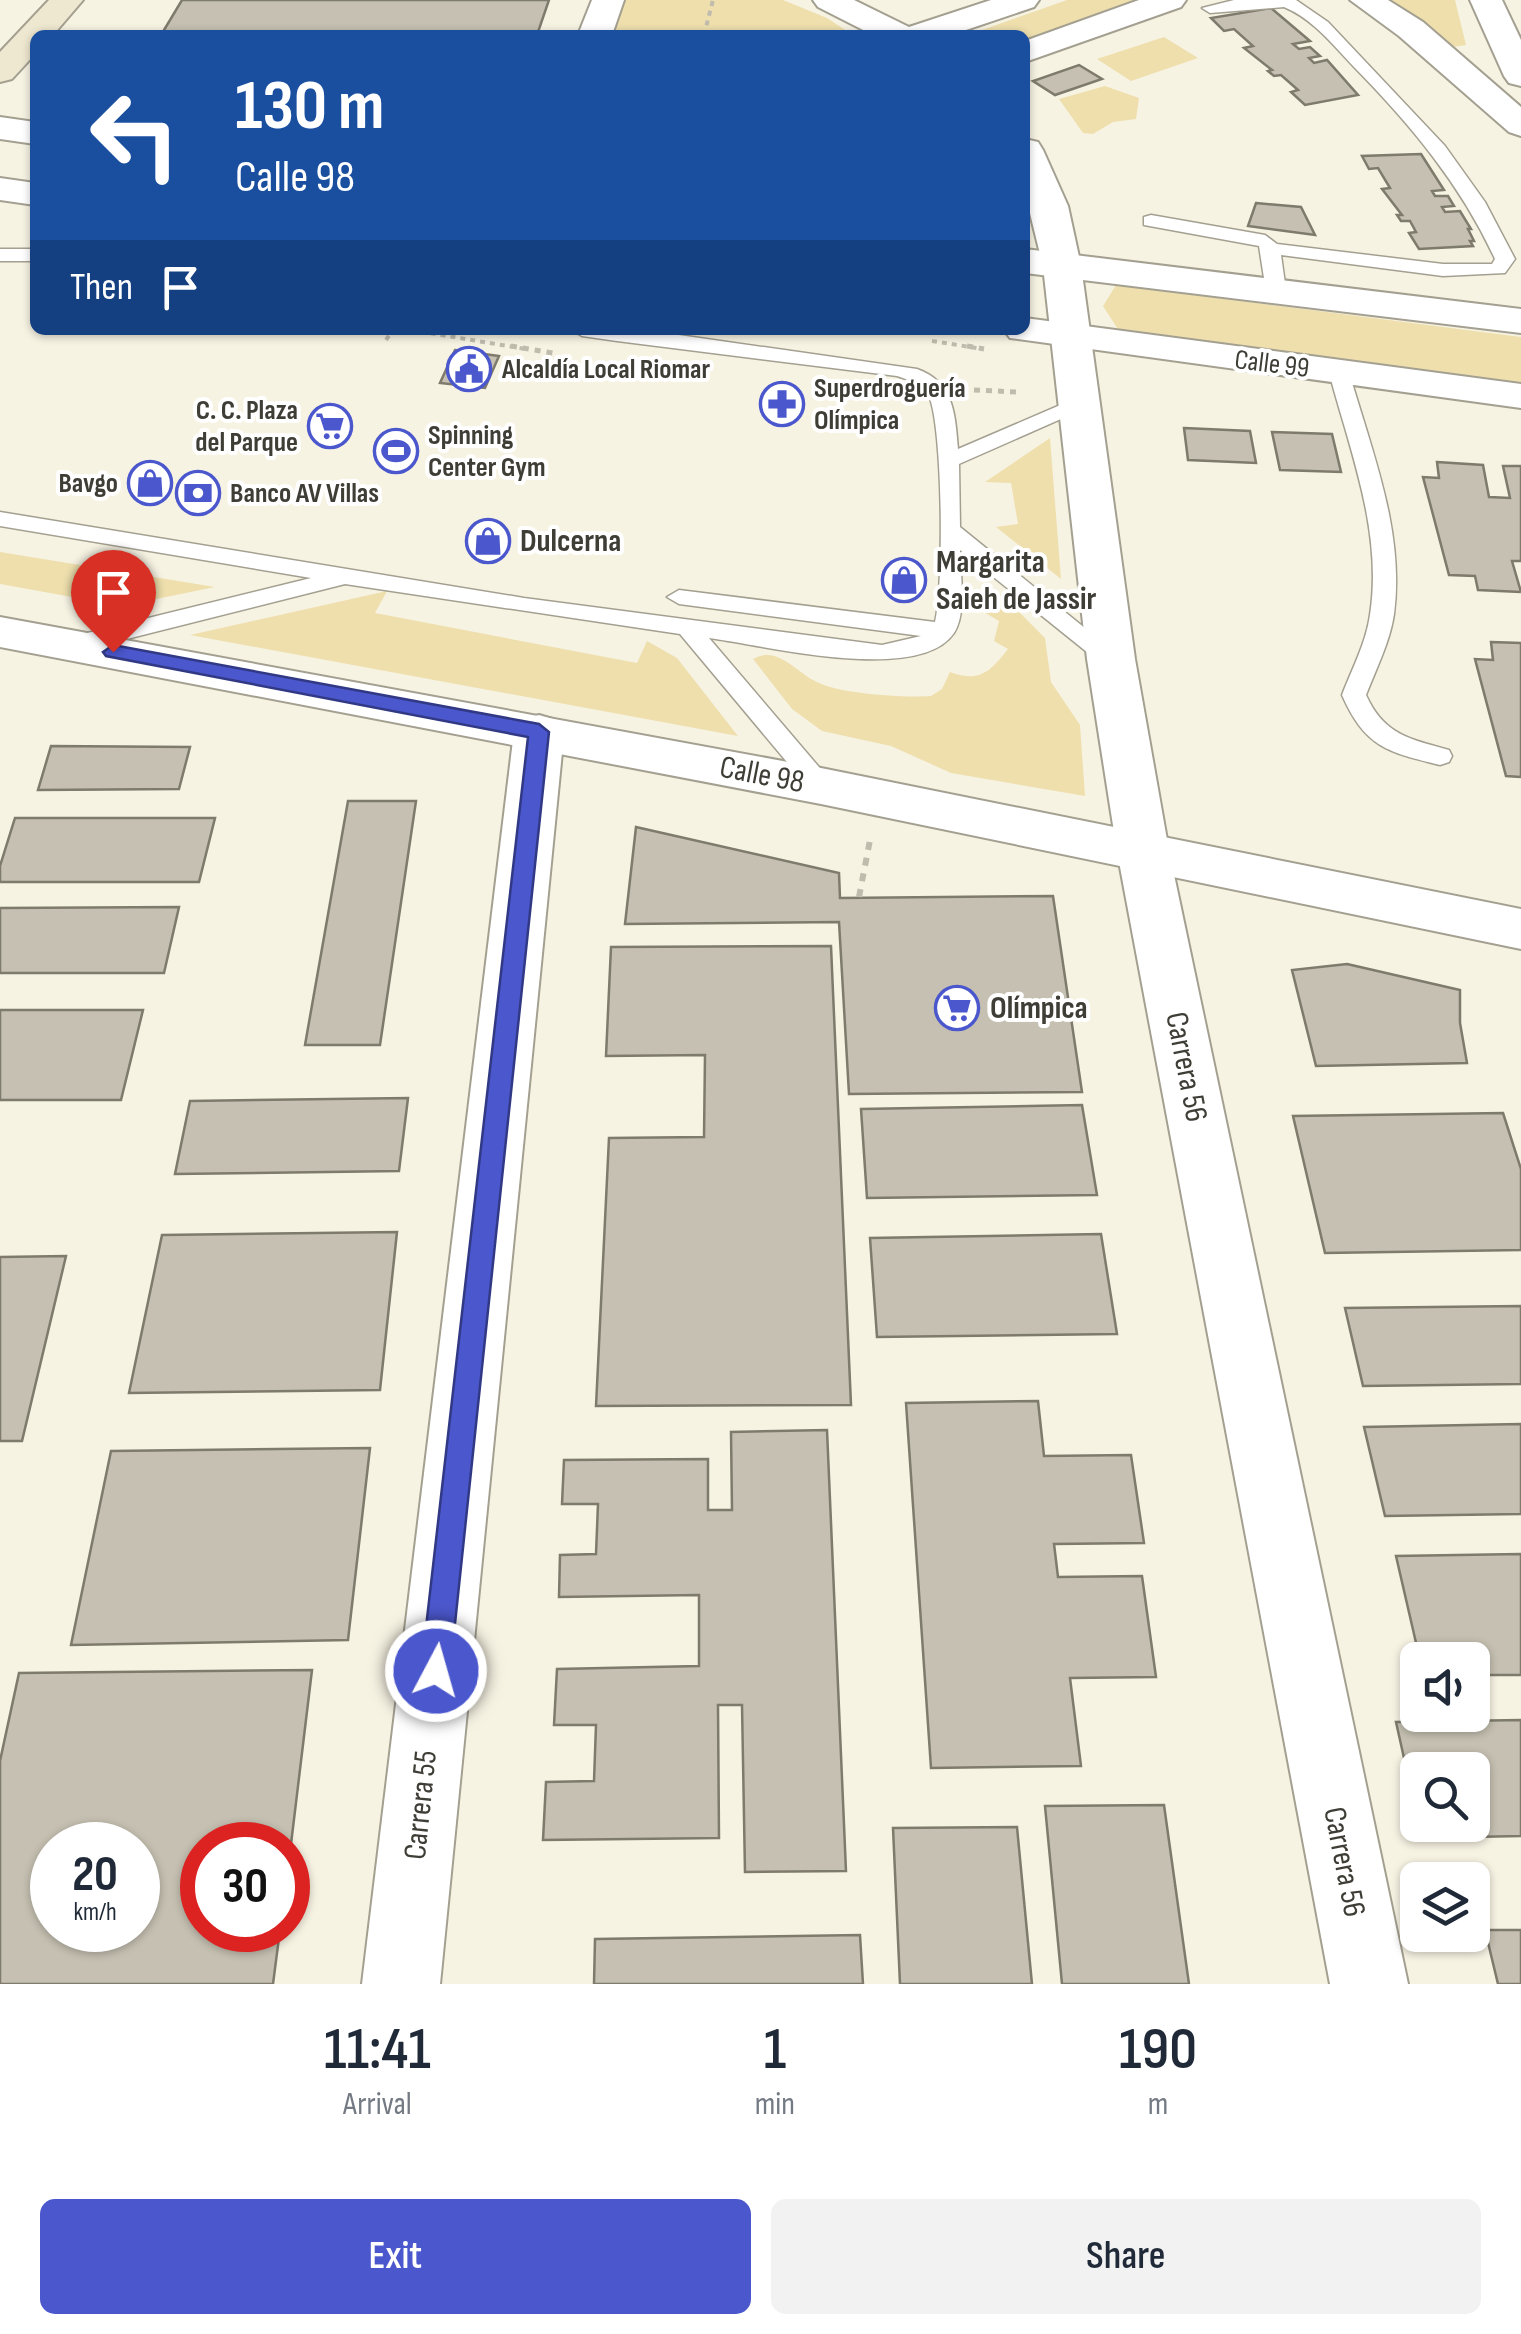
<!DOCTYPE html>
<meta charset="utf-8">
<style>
:root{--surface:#fff;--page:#f2f2f3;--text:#1f2937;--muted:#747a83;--accent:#4b57cc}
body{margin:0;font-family:"Sofia Sans Condensed",sans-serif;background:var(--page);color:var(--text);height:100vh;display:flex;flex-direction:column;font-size:38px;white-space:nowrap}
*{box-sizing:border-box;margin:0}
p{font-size:32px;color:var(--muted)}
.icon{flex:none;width:55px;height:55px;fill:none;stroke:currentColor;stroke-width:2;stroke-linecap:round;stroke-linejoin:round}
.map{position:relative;height:1984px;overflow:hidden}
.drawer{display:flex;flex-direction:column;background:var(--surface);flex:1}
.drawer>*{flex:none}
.hud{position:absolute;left:30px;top:30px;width:1000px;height:305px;border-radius:15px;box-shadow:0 2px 8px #0004;background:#1a4fa0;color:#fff;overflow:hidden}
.tools{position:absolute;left:1400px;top:1642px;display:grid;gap:20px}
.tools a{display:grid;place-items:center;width:90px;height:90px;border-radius:15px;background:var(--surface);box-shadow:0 2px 8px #0004;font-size:50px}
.speed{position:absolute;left:30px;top:1822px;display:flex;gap:20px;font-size:50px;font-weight:700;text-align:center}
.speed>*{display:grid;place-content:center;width:130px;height:130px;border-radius:50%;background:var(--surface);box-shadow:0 2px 8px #0004;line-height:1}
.speed small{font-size:25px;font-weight:400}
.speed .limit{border:15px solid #d22;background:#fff;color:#111}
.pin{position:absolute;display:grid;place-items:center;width:85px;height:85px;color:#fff;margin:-102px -42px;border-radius:50% 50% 50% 0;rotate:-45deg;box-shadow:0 0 10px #0007}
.pin .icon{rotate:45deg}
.me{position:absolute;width:110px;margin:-55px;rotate:6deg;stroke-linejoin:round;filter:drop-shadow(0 0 8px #0008)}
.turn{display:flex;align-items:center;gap:35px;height:210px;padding:0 40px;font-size:45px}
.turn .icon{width:130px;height:130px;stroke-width:2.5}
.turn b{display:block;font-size:70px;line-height:85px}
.then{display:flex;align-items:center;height:95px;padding:0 40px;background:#0003;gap:20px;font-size:38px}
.eta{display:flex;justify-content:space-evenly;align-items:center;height:170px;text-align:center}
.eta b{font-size:60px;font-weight:600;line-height:70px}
.cta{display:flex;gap:20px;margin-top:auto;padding:20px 40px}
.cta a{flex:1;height:115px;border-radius:15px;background:var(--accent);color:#fff;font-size:40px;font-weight:600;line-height:115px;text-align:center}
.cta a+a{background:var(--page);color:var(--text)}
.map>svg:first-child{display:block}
.green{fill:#eedfad}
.building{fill:#c5c0b1;stroke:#7e7a6c;stroke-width:2.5;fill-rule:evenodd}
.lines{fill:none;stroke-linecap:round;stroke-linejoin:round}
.service-casing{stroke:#a4a091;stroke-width:3}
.minor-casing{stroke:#a4a091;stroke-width:4}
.tertiary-casing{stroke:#a4a091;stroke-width:4}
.secondary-casing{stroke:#a4a091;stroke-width:4}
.path-far2{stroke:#bfbcae;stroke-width:4;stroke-dasharray:5 5;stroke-linecap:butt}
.path-far1{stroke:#bfbcae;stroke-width:5;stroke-dasharray:6 6;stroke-linecap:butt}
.path{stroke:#bfbcae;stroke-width:6;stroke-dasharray:8 8;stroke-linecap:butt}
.service{fill:#fff;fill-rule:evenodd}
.minor{fill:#fff;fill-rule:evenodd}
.tertiary{fill:#fff;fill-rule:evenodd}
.secondary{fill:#efe8d0;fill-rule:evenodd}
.route{fill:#4b57cc;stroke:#313985;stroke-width:2.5}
.labels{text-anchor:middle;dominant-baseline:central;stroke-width:8;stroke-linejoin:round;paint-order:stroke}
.far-street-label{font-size:28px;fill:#3e3d36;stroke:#fff}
.far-poi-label{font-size:28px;font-weight:bold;fill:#3e3d36;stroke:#fff;text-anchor:start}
.poi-label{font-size:32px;font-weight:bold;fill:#3e3d36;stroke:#fff;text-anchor:start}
.street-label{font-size:32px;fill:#3e3d36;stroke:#fff}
</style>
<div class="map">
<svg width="1521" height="1984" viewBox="0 0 1521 1984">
<rect width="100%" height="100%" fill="#f7f3e3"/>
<g class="green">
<path d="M622 0H783L827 18 853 35H613Z"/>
<path d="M1067 0H1143L1025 41V35H968Z"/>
<path d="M1383 0H1455L1466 45 1446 48Z"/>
<path d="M1164 37 1198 58 1131 81 1097 59Z"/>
<path d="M1105 86 1139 98 1136 119 1113 122 1093 134 1083 133 1059 99Z"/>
<path d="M1116 285 1521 337V383L1119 331 1103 306Z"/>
<path d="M1050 438 1061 579 996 527 1018 524 1011 483 985 482Z"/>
<path d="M0 552 215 587 122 606 0 584Z"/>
<path d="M387 591 375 613 637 663 647 641 677 658 738 736 190 635Z"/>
<path d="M992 592 1002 595 1045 638 1051 682 1080 725 1085 796 951 773 891 746 822 731 792 709 753 659C777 645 795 671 815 681 837 694 905 698 931 696L942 689 950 672C979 683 990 672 1008 649L994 641 999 621 982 611 986 595Z"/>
</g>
<g class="building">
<path d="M182 0H549L537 35H161Z"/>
<path d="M1271 8 1310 41 1293 44 1299 49 1310 47 1320 56 1309 58 1314 63 1327 60 1358 95 1305 105 1291 92 1298 90 1281 75 1274 76 1268 71 1272 70 1244 48 1253 46 1234 29 1224 31 1211 18Z"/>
<path d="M1079 65 1102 79 1055 95 1033 81Z"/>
<path d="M1421 154 1444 190 1432 191 1435 196H1448L1454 206 1442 207 1445 212 1460 211 1471 229H1468L1474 241H1470L1473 246 1419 249 1409 233 1416 232 1410 221H1401L1397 215H1402L1382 189 1390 188 1378 168 1369 169 1362 156Z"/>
<path d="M1256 203 1301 207 1315 235 1248 226Z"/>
<path d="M455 350 499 356 485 388 440 383Z"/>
<path d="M1184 428 1250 431 1256 463 1188 460Z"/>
<path d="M1272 432 1332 434 1341 472 1280 470Z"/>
<path d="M1437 462 1483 465 1489 497 1510 498 1503 466H1521V561H1512L1521 592 1478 590 1475 576 1449 575 1423 477 1439 478Z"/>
<path d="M1491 642 1521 643V777L1506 776 1475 659 1493 660Z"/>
<path d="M51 746 190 747 179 789 38 790Z"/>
<path d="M348 801H416L380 1045H305Z"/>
<path d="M15 818H215L199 882H0V866Z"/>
<path d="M636 827 839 873 840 898 1053 896 1082 1092 849 1094 839 922 625 924Z"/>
<path d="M179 907 164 973H0V908Z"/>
<path d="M831 946 851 1405 596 1406 609 1138 704 1137 705 1055 606 1056 611 947Z"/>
<path d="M1347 964 1460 990V1023L1467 1063 1316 1066 1292 970Z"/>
<path d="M0 1010H143L121 1100H0Z"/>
<path d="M408 1098 399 1171 175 1174 190 1101Z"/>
<path d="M1082 1105 1097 1195 867 1198 861 1109Z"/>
<path d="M1503 1113 1521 1169V1250L1325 1253 1293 1116Z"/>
<path d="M397 1232 380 1390 129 1393 162 1235Z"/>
<path d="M1101 1234 1117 1334 877 1337 870 1238Z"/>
<path d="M66 1256 22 1441H0V1257Z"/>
<path d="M1521 1306V1384L1363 1386 1345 1308Z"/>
<path d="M1038 1401 1044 1456 1131 1455 1144 1543 1054 1544 1058 1577 1142 1576 1156 1677 1070 1678 1081 1766 931 1768 906 1403Z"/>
<path d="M1521 1424V1514L1385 1516 1364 1427Z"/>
<path d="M827 1430 846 1871 745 1872 742 1705H718L719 1838 543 1840 546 1782 594 1781 596 1725H554L557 1669 699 1666V1595L559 1597 560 1555 596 1554 598 1504H562L564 1460 708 1459V1510H732L731 1432Z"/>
<path d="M370 1448 348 1640 71 1645 111 1451Z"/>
<path d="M1521 1554V1675H1472V1660H1420L1396 1556Z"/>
<path d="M312 1670 288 1869V1845H202V1930H280L273 1984H0V1761L19 1673ZM52 1845H138V1930H52Z"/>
<path d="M1521 1720V1836L1421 1838 1418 1825H1472V1770H1418V1821L1396 1722Z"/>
<path d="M1164 1805 1189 1984H1062L1045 1806Z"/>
<path d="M1017 1827 1032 1984H900L893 1828Z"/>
<path d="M1485 1930H1521V1984H1498Z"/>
<path d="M860 1935 863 1984H594L595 1939Z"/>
</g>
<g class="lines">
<defs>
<g id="service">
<path d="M1234 0H1296L1328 22 1445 146 1485 202 1515 259 1505 273 1443 276 1281 255 1286 291 1276 297 1266 291 1259 246 1144 225V217L1151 215 1265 235 1277 244 1443 264H1492L1495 259C1461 185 1411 125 1354 67 1333 45 1313 19 1284 7L1210 13 1202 8Z"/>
<rect x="0" y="249" width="35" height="12"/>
<path d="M572 330H644L917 369C954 382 955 414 958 449L1072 400H1086L1089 404 1086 408 959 464 960 527 1123 659 1111 667 1103 665 960 550C960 574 967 613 954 633 919 685 763 645 709 638L830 780 834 786 830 792H812L680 634 345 584 75 652 67 650 63 644 67 638 311 578 0 526V512L524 598 882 645 921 636 679 604 667 597 679 590 935 622C944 586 943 428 929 396 923 384 909 380 897 376L617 341 582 336Z"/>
<path d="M1339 366 1349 372C1371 450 1405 531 1394 614 1390 642 1376 669 1366 695 1384 735 1410 739 1449 750L1452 756 1449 762 1440 765C1387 752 1365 747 1342 695 1352 669 1366 643 1370 615 1383 532 1350 451 1329 372Z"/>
</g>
<g id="minor">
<path d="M592 0H624L612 35H578Z"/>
<path d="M813 0H854L909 27 991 0H1039L1034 7 951 35H873L818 7Z"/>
<path d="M1139 0H1186L1181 7 1025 62V41Z"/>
<path d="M1350 0H1388L1423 22 1521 107V136L1509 132 1399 36Z"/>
<path d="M1470 0H1502L1521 40V86L1509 83 1504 76Z"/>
<path d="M1025 139 1038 142 1043 150 1068 206 1081 266 1135 659 1169 851 1408 1984H1330L1117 851 1087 659 1043 266 1025 193Z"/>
<path d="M539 715 556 720 564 732 440 1984H362L514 732 522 720Z"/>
</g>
<g id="tertiary">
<path d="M0 117 35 122V144L0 139Z"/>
<path d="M0 178 35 183V205L0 200Z"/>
<path d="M1025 249 1521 309V333L1025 273Z"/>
<path d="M1025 318 1521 384V408L1010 338 1004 330H1025Z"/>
<path d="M0 617 821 768 1521 909V949L821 804 0 647Z"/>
</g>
<path id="secondary" d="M49 0H83L53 35H35V54L12 79 0 82V52Z"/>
</defs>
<use href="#service" class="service-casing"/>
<use href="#minor" class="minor-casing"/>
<use href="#tertiary" class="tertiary-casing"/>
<use href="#secondary" class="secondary-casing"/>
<g class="path-far2">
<path d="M704 35 713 0"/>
<path d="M411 330 526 349"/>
<path d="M386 340 393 330"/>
<path d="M932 341 983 349"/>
</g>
<g class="path-far1">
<path d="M511 346 558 354"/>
<path d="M967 346 984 349"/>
<path d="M974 390 1017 392"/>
</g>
<path class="path" d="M859 897 870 840"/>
<use href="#service" class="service"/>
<use href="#minor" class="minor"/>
<use href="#tertiary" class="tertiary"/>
<use href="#secondary" class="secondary"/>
</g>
<path class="route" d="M113 645 539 724 549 732 450 1671 446 1681 436 1685 425 1681 421 1671 528 737 106 656 103 652Z"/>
<defs>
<symbol id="civic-ring" viewBox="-11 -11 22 22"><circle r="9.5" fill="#fff" stroke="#4b57cc" stroke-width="1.5"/><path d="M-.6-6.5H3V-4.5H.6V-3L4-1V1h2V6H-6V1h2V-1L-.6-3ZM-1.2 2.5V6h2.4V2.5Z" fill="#4b57cc"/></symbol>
<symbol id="pharmacy-ring" viewBox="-11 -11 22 22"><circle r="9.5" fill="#fff" stroke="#4b57cc" stroke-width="1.5"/><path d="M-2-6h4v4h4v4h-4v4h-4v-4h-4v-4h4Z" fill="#4b57cc"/></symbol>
<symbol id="supermarket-ring" viewBox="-11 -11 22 22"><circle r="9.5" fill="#fff" stroke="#4b57cc" stroke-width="1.5"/><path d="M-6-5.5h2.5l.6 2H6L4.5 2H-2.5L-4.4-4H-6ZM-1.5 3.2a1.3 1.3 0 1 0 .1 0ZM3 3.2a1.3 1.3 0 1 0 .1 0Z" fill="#4b57cc"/></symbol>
<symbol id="stadium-ring" viewBox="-11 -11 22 22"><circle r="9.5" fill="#fff" stroke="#4b57cc" stroke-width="1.5"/><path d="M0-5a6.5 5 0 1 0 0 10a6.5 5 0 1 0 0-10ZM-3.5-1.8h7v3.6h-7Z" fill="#4b57cc"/></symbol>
<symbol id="shop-ring" viewBox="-11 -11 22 22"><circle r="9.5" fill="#fff" stroke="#4b57cc" stroke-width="1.5"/><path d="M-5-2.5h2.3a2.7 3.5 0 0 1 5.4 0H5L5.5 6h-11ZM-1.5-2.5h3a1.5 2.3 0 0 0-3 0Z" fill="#4b57cc"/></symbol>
<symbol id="bank-ring" viewBox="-11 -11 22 22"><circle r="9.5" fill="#fff" stroke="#4b57cc" stroke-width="1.5"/><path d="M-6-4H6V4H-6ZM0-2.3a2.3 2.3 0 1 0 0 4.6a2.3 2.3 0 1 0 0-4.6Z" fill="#4b57cc"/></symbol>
</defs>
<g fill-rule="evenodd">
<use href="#civic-ring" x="444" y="344" width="50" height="50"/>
<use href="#pharmacy-ring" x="757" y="379" width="50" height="50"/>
<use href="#supermarket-ring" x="305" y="401" width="50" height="50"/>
<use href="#stadium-ring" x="371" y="426" width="50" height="50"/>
<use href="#shop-ring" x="125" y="458" width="50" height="50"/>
<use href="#bank-ring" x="173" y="468" width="50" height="50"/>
<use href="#shop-ring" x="463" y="516" width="50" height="50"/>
<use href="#shop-ring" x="879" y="555" width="50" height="50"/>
<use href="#supermarket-ring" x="932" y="983" width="50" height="50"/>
</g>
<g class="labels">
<g class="far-street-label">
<text transform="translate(1272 364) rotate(7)">Calle 99</text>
</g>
<g class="far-poi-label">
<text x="502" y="369">Alcaldía Local Riomar</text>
<text x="814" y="388">Superdroguería<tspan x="814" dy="32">Olímpica</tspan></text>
<text x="298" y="410" text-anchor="end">C. C. Plaza<tspan x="298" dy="32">del Parque</tspan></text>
<text x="428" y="435">Spinning<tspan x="428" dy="32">Center Gym</tspan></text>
<text x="118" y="483" text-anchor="end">Bavgo</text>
<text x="230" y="493">Banco AV Villas</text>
</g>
<g class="poi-label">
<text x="520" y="541">Dulcerna</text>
<text x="936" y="562">Margarita<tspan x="936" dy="37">Saieh de Jassir</tspan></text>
<text x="990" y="1008">Olímpica</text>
</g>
<g class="street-label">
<text transform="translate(762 775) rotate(11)">Calle 98</text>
<text transform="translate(1186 1067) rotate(79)">Carrera 56</text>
<text transform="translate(421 1805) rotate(-84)">Carrera 55</text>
<text transform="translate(1344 1862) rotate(79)">Carrera 56</text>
</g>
</g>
</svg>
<div class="tools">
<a><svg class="icon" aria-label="sound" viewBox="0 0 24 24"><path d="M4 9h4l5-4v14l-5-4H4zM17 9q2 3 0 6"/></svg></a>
<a><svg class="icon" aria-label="search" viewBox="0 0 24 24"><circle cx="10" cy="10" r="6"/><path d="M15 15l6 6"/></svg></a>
<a><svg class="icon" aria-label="layers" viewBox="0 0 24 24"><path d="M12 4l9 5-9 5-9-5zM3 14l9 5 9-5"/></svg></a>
</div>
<div class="speed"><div>20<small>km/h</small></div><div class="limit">30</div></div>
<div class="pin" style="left:113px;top:652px;background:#d93025"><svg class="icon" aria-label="arrive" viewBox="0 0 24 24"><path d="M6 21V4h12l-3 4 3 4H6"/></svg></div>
<svg class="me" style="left:436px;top:1671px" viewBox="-20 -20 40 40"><circle r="17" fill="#4b57cc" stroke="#fff" stroke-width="3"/><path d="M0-11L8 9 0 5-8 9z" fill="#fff"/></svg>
<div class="hud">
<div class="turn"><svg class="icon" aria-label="left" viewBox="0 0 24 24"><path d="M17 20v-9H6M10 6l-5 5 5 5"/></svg><div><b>130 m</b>Calle 98</div></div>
<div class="then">Then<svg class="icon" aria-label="arrive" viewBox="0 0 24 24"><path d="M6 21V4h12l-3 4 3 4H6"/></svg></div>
</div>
</div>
<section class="drawer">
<div class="eta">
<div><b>11:41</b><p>Arrival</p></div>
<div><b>1</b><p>min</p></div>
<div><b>190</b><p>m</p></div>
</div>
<div class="cta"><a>Exit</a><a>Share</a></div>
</section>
